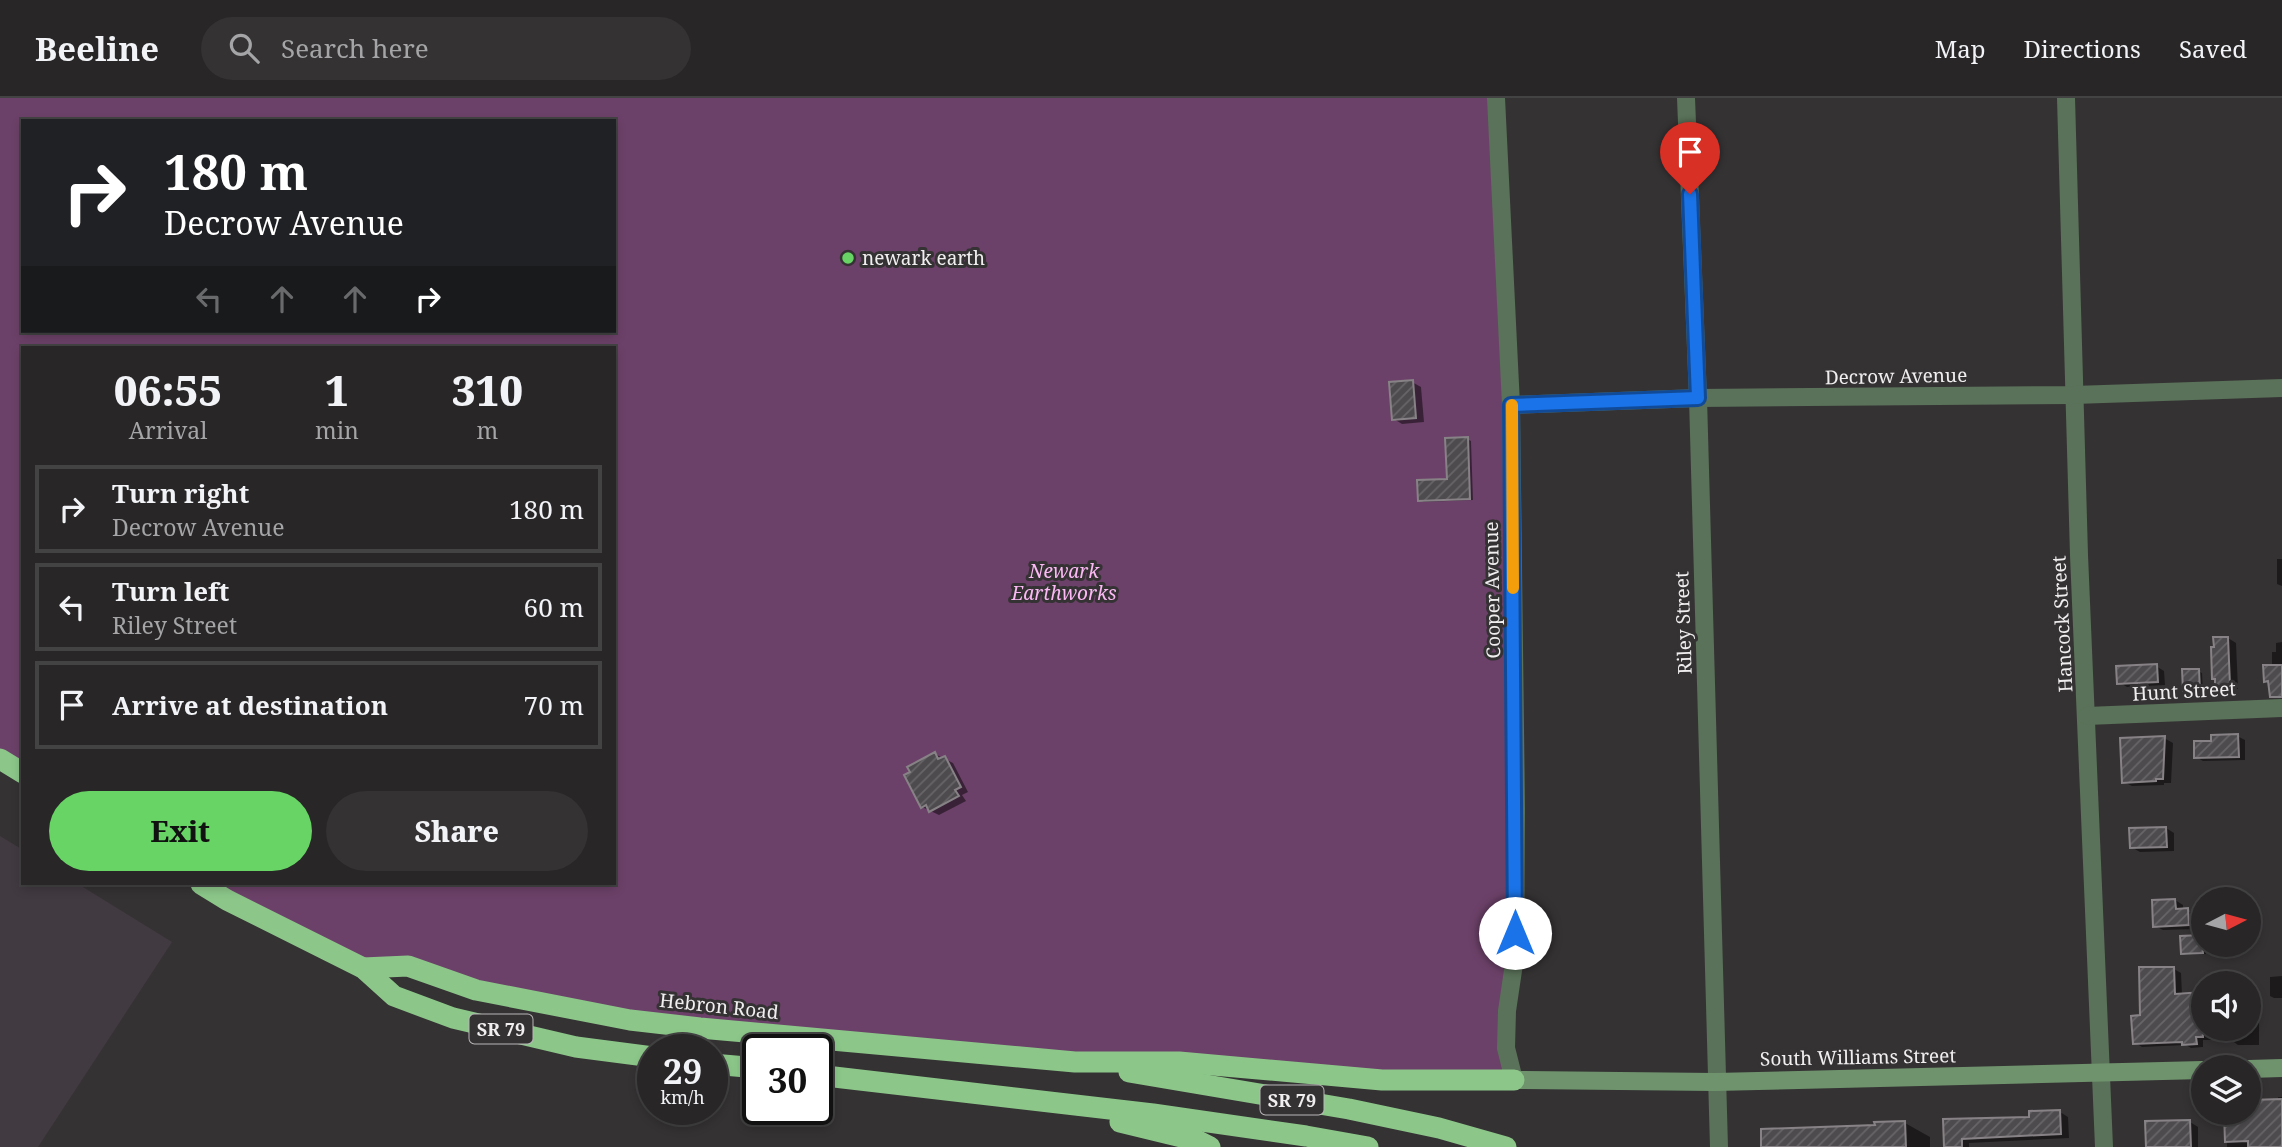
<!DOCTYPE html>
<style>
:root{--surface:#282627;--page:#343233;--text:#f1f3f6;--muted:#a5a5a7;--line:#444344;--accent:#67d465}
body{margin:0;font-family:"Noto Serif",serif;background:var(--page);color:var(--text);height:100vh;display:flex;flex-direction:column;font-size:26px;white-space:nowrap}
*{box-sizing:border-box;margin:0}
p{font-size:23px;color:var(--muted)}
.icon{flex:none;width:38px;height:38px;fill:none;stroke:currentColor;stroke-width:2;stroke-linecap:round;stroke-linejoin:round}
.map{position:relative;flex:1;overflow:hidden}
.panel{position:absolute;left:21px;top:248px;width:595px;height:539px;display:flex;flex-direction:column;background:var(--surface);border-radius:0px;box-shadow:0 4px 10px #0003,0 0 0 2px var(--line)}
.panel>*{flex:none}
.hud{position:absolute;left:21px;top:21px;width:595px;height:214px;border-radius:0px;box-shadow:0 4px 10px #0003,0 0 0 2px var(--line);background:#202124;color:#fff;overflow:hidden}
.needle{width:46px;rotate:84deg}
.tools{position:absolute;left:2191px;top:789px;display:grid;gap:14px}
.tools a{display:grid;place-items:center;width:70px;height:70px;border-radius:50%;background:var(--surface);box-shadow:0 4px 10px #0003,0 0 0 2px var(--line);font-size:35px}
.speed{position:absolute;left:637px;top:936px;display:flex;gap:14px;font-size:35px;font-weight:700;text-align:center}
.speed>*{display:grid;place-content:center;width:91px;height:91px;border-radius:50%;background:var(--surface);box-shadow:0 4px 10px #0003,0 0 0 2px var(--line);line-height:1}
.speed small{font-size:18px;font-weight:400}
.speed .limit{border:4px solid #111;border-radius:10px;background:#fff;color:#111}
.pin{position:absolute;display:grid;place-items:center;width:60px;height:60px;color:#fff;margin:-72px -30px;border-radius:50% 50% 50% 0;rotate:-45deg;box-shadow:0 0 7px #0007}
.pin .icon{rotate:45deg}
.me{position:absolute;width:77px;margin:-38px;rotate:0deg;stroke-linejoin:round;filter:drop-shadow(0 0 5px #0008)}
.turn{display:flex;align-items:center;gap:24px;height:147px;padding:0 28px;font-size:32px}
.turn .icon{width:91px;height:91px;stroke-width:2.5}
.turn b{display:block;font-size:49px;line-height:60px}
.lanes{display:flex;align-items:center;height:66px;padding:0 28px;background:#0003;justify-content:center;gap:35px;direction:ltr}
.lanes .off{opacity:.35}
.eta{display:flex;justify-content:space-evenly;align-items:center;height:119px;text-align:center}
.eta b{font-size:42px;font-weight:800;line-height:49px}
.action{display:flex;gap:14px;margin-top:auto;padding:14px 28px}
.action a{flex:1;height:80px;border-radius:42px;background:var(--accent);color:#111;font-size:28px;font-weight:800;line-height:80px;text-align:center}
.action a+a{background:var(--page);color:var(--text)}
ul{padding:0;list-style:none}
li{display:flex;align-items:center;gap:21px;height:88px;margin:0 14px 10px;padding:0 14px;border:4px solid var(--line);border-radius:0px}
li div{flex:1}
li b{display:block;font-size:26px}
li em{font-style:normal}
header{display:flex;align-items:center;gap:42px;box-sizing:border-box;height:98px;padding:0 35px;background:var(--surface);border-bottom:2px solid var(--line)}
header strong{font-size:33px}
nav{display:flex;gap:38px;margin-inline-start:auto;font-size:24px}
.search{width:490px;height:63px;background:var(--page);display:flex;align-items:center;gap:18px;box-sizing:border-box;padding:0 24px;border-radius:38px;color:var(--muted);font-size:26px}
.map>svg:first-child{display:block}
.built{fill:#423a41}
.park{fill:#6c4169;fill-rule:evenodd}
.shadow{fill:#0007}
.building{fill:url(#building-hatch);stroke:#868285;stroke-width:2}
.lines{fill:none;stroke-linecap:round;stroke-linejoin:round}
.street{stroke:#5a7259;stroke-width:18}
.secondary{stroke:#6f946d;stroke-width:18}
.highway{stroke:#8cc789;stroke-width:21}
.route-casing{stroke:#114b97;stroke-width:18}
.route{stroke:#1a73e8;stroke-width:12}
.slow{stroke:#f59e0b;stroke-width:12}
.poi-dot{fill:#67d465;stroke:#353234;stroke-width:2.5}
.labels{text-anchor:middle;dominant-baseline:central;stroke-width:6;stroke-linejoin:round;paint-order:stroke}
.shield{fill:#353234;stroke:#b8b6b7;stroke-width:2}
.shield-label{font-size:18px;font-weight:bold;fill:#f0eeef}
.poi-label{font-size:19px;fill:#f0eeef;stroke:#353234;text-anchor:start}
.street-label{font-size:19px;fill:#f0eeef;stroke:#353234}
.park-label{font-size:19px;font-style:italic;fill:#fcb9f5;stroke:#353234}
</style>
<header>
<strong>Beeline</strong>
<div class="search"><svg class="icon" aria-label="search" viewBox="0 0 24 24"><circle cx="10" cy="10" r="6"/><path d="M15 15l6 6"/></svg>Search here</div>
<nav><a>Map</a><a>Directions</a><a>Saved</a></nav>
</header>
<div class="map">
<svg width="2282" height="1049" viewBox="0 0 2282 1049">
<defs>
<pattern id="building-hatch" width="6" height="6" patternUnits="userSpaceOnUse" patternTransform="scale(1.75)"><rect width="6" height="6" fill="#4e4b4e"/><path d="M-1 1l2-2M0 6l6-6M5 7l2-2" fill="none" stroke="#686568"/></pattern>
</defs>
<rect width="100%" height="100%" fill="#353234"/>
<path class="built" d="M0 738 23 752V786H78L172 844 38 1049H0Z"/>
<path class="park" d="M0 0H1496L1511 307 1514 982H1382L630 922 363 870 201 786H614V250H23V675L0 661ZM23 23H614V233H23Z"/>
<g class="shadow">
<path d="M1412 284 1421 289 1424 324 1402 326 1394 321Z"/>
<path d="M1467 341 1471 343 1473 402 1423 404 1420 402 1449 383Z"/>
<path d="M2277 461H2282V488L2277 486Z"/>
<path d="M2228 540 2236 545 2238 591H2225L2217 587Z"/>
<path d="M2282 544V591L2266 583 2272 569V554H2276V545Z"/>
<path d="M2156 568 2164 573 2165 587 2127 589 2119 584Z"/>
<path d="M2198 573 2202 575 2203 594H2188L2185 592Z"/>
<path d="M2237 638 2245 642V662L2203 663 2196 659 2213 644Z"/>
<path d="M2164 640 2173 645 2171 685H2164V687L2132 688 2124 684Z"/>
<path d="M935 656 953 665 968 694 962 697 966 703 939 717 922 709Z"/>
<path d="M2166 730 2174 735V753L2140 754 2131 749Z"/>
<path d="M2175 802 2183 807V812L2196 816 2197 831 2163 832 2155 828Z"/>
<path d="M2202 839 2203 847H2205L2206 856 2186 857 2183 855Z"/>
<path d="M2174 871 2181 875 2182 897 2203 896V931H2249V910H2251L2259 914V947H2238L2231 942H2203V949L2191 950 2186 947 2142 949 2134 944 2142 919Z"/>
<path d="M2282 878V900H2274L2270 898V879Z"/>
<path d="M2278 999H2282V1049H2227L2226 1015H2249V1004L2279 1003Z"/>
<path d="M2060 1014 2068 1019 2069 1040 1969 1045V1049H1945V1023L2031 1021Z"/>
<path d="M2190 1024 2198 1029V1049H2148Z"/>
<path d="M1905 1025 1930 1039V1049H1763Z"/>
</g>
<g class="building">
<path d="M1413 282 1416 320 1392 322 1389 284Z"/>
<path d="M1468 339 1470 401 1418 403 1417 382 1447 381 1445 340Z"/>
<path d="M2213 539H2228L2230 587 2215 588V581H2212L2211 549H2214Z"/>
<path d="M2157 566 2158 584 2117 586 2116 568Z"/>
<path d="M2263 567H2282V599H2270L2268 583 2264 584Z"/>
<path d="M2182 571H2199L2200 593H2183Z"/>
<path d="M2238 636 2239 659 2194 660V643H2211V637Z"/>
<path d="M2165 638 2163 681H2156V683L2122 685 2120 640Z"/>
<path d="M935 654 938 661 945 658 961 689 955 692 959 698 929 714 926 707 921 710 904 677 910 674 907 669Z"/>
<path d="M2166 729 2167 749 2130 750 2129 730Z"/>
<path d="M2175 801 2176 811 2188 810 2189 827 2153 829 2152 802Z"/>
<path d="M2202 837 2203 855 2181 856 2180 838Z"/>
<path d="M2139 869H2174L2175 896 2203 894V939H2196L2197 946 2182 947V944L2133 946 2131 918 2140 917Z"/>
<path d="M2282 1001V1049H2248V1043L2225 1044 2224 1015H2249V1002Z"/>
<path d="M2060 1012 2061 1036 1962 1041V1049H1944L1943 1021 2029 1019V1013Z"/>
<path d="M2190 1022 2191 1049H2146L2145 1023Z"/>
<path d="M1905 1023 1906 1049H1761V1031L1875 1027 1874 1024Z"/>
</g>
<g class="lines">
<g class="street">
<path d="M1496 0 1511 307 1516 711 1515 859 1507 913 1506 950 1514 982"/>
<path d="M1686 0 1698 300 1719 1049"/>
<path d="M2066 0 2079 457 2104 1049"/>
<path d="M1511 307 1698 300 2074 297 2282 290"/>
<path d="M2087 618 2282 610"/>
</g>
<g class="secondary">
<path d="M2249 971 2282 970"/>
<path d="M1514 982 1715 984 2203 972"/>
</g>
<g class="highway">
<path d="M0 661 23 675"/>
<path d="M201 786 227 802 363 870 394 898 453 920 576 949 653 959"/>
<path d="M363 870 408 868 476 892 630 922 700 930 1075 964H1179L1382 982H1514"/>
<path d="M712 966 758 970"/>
<path d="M1129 974 1349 1011 1439 1030 1506 1049"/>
<path d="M817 977 1153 1016 1306 1038 1368 1049"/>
<path d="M1120 1024 1198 1043 1210 1049"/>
</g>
</g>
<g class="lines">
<defs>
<path id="route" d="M1515 835 1511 307 1698 300 1690 96"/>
</defs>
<use href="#route" class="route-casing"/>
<use href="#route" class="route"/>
<path class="slow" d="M1512 307 1513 490"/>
</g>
<circle class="poi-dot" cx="848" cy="160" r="7"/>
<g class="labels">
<g class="shield">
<rect x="469.5" y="916.5" width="63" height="29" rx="5"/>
<rect x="1260.5" y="987.5" width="63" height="29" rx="5"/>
</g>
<g class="shield-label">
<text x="501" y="931">SR 79</text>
<text x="1292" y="1002">SR 79</text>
</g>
<g class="poi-label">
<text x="862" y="160">newark earth</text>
</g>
<g class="street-label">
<text transform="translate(1896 278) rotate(-1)">Decrow Avenue</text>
<text transform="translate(1492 492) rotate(-91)">Cooper Avenue</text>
<text transform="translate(1683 525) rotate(-92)">Riley Street</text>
<text transform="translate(2062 526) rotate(-93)">Hancock Street</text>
<text transform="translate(2184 593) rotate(-3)">Hunt Street</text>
<text transform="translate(719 908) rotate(6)">Hebron Road</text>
<text transform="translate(1858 959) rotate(-1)">South Williams Street</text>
</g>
<g class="park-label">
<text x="1064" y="473">Newark<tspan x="1064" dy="22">Earthworks</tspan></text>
</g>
</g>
</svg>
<div class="tools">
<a><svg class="needle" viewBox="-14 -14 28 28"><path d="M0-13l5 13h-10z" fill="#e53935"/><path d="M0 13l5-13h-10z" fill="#a5a5a7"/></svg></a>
<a><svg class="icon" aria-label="sound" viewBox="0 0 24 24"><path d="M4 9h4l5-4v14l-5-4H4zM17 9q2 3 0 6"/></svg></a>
<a><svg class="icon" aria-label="layers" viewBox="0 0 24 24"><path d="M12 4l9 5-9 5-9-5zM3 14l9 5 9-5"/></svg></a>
</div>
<div class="speed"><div>29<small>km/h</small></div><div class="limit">30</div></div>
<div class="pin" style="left:1690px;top:96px;background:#d93025"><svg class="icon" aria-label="arrive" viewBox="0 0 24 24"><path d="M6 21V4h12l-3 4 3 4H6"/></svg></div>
<svg class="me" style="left:1515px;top:835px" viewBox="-20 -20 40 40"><circle r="19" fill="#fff"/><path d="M0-13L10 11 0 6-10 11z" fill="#1a73e8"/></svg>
<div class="hud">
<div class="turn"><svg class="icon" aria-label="right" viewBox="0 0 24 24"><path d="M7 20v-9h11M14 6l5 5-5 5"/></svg><div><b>180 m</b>Decrow Avenue</div></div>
<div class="lanes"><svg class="icon off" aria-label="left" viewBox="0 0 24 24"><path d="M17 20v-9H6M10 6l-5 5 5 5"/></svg><svg class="icon off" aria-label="ahead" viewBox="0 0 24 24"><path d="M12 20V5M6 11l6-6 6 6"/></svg><svg class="icon off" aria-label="ahead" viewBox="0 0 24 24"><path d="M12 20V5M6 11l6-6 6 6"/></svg><svg class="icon" aria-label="right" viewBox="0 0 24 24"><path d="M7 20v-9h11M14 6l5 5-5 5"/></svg></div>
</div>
<section class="panel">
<div class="eta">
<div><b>06:55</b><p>Arrival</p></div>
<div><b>1</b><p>min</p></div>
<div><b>310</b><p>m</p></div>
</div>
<ul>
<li><svg class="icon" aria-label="right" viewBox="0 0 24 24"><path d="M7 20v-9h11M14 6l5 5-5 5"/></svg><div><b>Turn right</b><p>Decrow Avenue</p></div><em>180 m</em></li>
<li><svg class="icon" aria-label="left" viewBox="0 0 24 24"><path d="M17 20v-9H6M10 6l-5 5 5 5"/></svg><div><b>Turn left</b><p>Riley Street</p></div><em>60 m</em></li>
<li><svg class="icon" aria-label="arrive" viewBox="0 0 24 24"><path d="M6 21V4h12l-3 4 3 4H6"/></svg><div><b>Arrive at destination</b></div><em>70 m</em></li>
</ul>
<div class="action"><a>Exit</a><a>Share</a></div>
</section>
</div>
